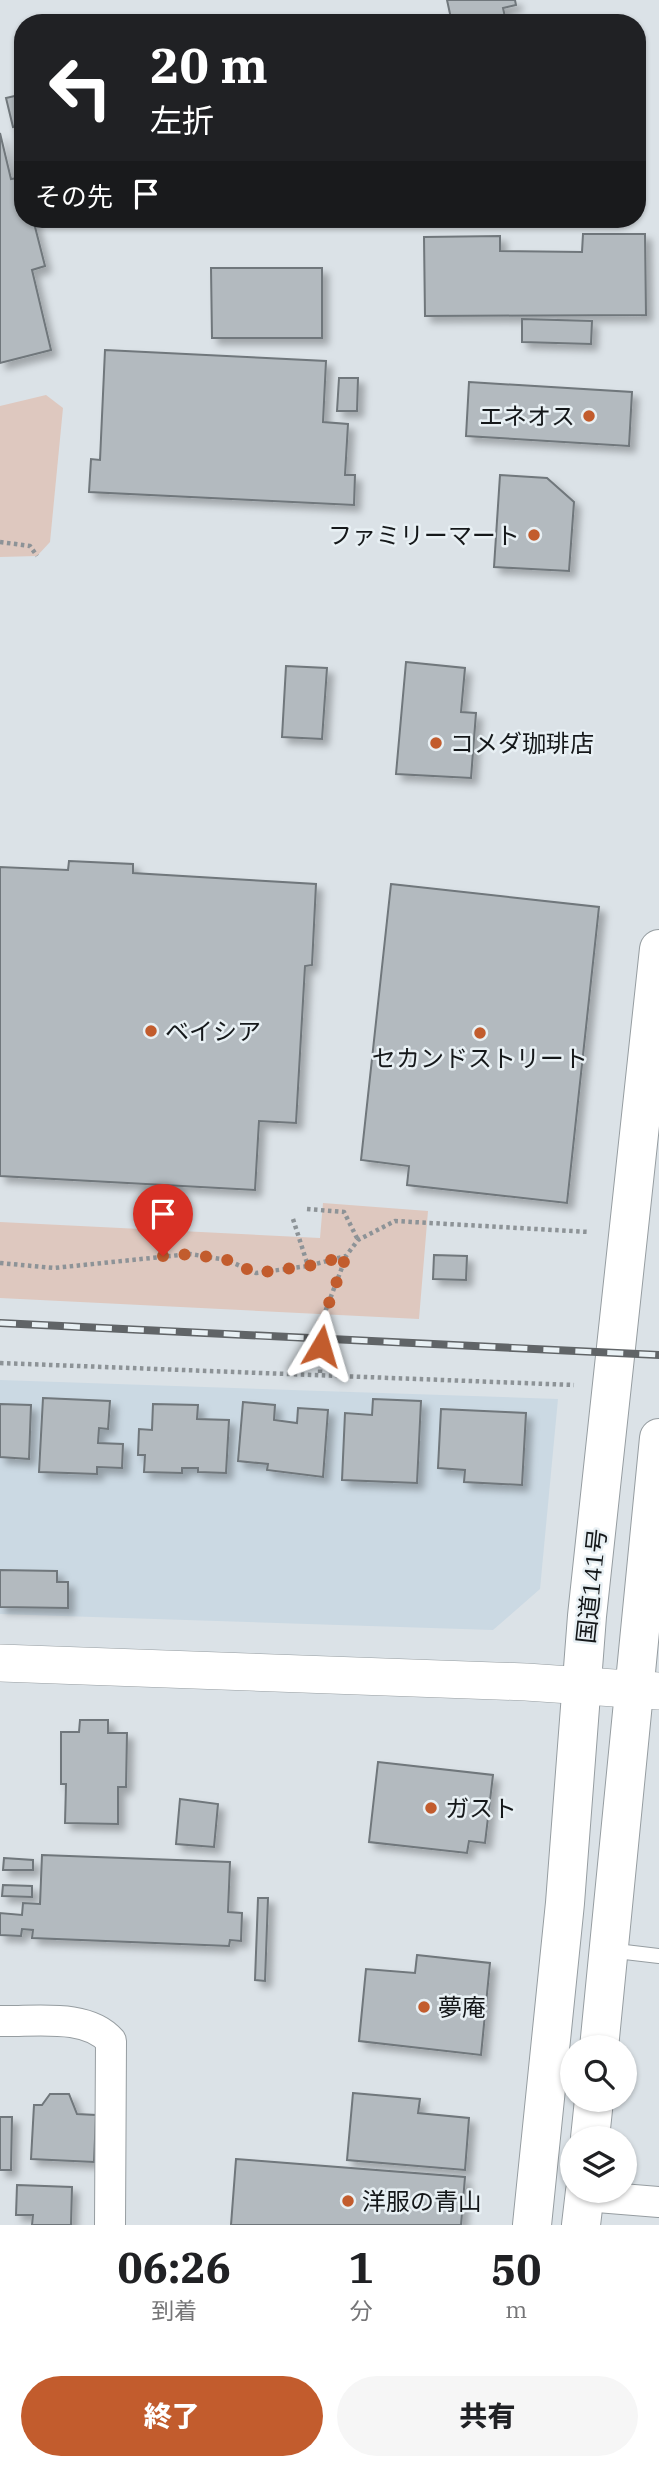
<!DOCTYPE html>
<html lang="ja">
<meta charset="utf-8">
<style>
:root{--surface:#fff;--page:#f6f6f6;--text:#202124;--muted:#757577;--accent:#c25c2d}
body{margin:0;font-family:"IBM Plex Serif","Noto Sans JP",serif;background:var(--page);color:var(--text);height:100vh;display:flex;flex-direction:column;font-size:26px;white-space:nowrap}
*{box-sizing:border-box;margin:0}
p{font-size:23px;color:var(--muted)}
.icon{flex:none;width:38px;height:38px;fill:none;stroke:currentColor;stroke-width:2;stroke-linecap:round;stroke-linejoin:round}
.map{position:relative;height:2225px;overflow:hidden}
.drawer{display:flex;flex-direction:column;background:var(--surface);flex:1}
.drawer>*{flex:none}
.hud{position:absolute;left:14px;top:14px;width:632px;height:214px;border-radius:28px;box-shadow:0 2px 5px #0004;background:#202124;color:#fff;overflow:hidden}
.tools{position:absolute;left:560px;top:2035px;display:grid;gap:14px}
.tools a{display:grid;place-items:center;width:77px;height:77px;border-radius:50%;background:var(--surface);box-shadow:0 2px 5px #0004;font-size:35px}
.pin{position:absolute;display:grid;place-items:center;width:60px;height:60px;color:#fff;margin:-72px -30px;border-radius:50% 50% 50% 0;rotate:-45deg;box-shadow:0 0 7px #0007}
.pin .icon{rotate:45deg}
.me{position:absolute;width:77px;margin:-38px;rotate:7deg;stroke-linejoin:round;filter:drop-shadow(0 0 5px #0008)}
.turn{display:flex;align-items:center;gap:24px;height:147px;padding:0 21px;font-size:32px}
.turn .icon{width:91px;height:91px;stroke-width:2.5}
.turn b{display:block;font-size:49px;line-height:60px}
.then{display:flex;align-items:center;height:66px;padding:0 21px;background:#0003;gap:14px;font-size:26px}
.eta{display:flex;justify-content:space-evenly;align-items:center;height:119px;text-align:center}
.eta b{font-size:42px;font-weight:800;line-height:49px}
.cta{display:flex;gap:14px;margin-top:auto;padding:14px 21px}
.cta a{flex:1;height:80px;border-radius:42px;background:var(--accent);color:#fff;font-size:28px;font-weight:800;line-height:80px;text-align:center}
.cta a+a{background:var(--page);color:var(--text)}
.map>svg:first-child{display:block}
.built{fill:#cbd9e3}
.green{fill:#dec8bf}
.building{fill:#b3babf;stroke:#70777b;stroke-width:2;filter:url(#shadow)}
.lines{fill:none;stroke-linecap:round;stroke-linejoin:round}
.service-casing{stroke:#969da1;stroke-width:16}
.minor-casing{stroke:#969da1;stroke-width:32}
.tertiary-casing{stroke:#969da1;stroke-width:38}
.trunk-casing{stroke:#969da1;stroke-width:40}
.path{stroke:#8d9397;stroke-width:4.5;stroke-dasharray:3.5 3.5;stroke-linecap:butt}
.service{stroke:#fff;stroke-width:14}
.minor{stroke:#fff;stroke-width:30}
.tertiary{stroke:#fff;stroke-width:37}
.trunk{stroke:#fff;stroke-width:38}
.rail-casing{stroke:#606467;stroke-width:8}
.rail{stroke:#e8f0f4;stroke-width:5;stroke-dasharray:16;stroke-linecap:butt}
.route{stroke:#c25c2d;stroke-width:12;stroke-dasharray:0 21.6}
.poi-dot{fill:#c25c2d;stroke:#e8f0f4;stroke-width:2.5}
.labels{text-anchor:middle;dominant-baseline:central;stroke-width:5;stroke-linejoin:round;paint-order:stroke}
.poi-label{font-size:24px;fill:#15181a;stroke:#e8f0f4;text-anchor:start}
.street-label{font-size:24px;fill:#15181a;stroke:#e8f0f4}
</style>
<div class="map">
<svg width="659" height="2225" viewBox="0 0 659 2225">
<defs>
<filter id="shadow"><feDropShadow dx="6" dy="6" stdDeviation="3.5" flood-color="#0004"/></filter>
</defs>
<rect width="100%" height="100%" fill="#dbe2e7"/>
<path class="built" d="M0 1380 558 1399 540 1589 493 1630 0 1614Z"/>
<g class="green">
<path d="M46 395 63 408 50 542 37 556 0 557V406Z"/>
<path d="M323 1203 428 1211 419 1319 0 1298V1222L320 1238Z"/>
</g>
<g class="building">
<path d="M447 0H515L516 5 503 8 505 17 483 23H452Z"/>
<path d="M23 94V125L13 127 6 98Z"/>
<path d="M0 133 11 179 23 177V219H33L45 266 32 270 51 350 0 363Z"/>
<path d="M583 234H645L646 315 425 316 424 237 500 236V251L582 252Z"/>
<path d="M211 268H322V338H212Z"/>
<path d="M522 319 592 321 591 344 522 342Z"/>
<path d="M105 350 326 361 323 422 348 424 345 475H355L354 505 89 492 91 459 100 460Z"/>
<path d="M339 378H358L357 411H337Z"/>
<path d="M469 382 632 392 629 446 466 436Z"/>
<path d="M500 475 547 478 574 502 569 571 494 567Z"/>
<path d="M406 662 465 668 461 712 476 713 471 778 396 774Z"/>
<path d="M286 666 327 668 322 739 282 737Z"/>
<path d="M69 861 133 864V873L316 884 312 965 305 966 296 1123 259 1121 255 1190 0 1176V867L68 870Z"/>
<path d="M391 884 599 907 567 1203 407 1185 409 1166 361 1160Z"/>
<path d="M434 1255 467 1256 466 1280 433 1279Z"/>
<path d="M43 1398 110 1401 108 1429 99 1428 98 1443 123 1444 122 1468 97 1467V1474L39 1472Z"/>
<path d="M373 1399 421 1401 417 1483 342 1480 345 1413 372 1415Z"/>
<path d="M243 1402 275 1405 274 1420 297 1423 298 1408 328 1410 323 1477 267 1470 268 1464 238 1461Z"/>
<path d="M0 1404 31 1405 29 1459 0 1457Z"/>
<path d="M153 1404 198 1405 197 1419 229 1420 226 1473 198 1472V1468H182V1473L144 1472 145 1455H138L139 1429 152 1430Z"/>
<path d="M441 1409 526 1413 522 1485 464 1482 465 1470 438 1468Z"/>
<path d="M0 1570 57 1571V1582H68V1608L0 1607Z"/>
<path d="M80 1720H108V1733H127L126 1787H118V1824L65 1823 66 1784H61V1732H79Z"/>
<path d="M378 1762 493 1775 485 1843 469 1841 467 1853 369 1842Z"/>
<path d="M180 1799 218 1804 214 1847 176 1844Z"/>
<path d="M42 1855 230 1862 228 1912 242 1913 241 1941 230 1940 229 1946 32 1938 33 1930 22 1929 21 1936 0 1935V1913L22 1915 23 1903 40 1904Z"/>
<path d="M4 1858 33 1860V1870H3Z"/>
<path d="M3 1885 32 1886V1897L2 1896Z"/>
<path d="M258 1898H268L265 1981 255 1980Z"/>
<path d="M417 1955 490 1963 481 2055 359 2041 366 1969 415 1973Z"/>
<path d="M353 2093 420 2099 418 2113 469 2118 465 2170 347 2160Z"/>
<path d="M50 2094H69L77 2114 96 2115 94 2162 31 2159 34 2105H42Z"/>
<path d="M0 2117H12L11 2170H0Z"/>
<path d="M236 2159 465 2177 461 2225H231Z"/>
<path d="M17 2185 72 2187 71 2225H32L33 2215H16Z"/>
</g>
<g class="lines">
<defs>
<path id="service" d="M608 1950 659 1956"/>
<g id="minor">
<path d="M0 2021C35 2022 87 2013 111 2041L110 2225"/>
<path d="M585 2196 659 2202"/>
</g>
<path id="tertiary" d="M0 1663 526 1682 659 1691"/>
<g id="trunk">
<path d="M599 2048 659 1438"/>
<path d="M590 2138 594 2100"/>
<path d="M532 2225 565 1903 587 1616 659 949"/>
<path d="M581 2225 585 2191"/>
</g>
</defs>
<use href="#service" class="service-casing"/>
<use href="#minor" class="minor-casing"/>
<use href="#tertiary" class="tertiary-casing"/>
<use href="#trunk" class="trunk-casing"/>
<g class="path">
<path d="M0 542 30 546 37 556"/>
<path d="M307 1209 344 1212 358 1240"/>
<path d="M293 1219 308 1266"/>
<path d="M0 1263 54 1268 190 1254 227 1260 256 1273 308 1266 346 1256 358 1240 395 1221 589 1232"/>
<path d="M0 1363 574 1385"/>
<path d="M320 1373 322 1320 346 1257"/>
</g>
<use href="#service" class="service"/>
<use href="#minor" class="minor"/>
<use href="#tertiary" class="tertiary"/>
<use href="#trunk" class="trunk"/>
<defs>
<path id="rail" d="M0 1323 659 1355"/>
</defs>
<use href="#rail" class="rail-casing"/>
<use href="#rail" class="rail"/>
</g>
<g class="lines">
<path class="route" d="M163 1256 190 1254 227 1260 256 1273 308 1266 346 1256 323 1320 321 1346"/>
</g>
<g class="poi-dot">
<circle cx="589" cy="416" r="7"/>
<circle cx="534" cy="535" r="7"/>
<circle cx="436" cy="743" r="7"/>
<circle cx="151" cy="1031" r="7"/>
<circle cx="480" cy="1033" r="7"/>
<circle cx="431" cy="1808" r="7"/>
<circle cx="424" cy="2007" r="7"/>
<circle cx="348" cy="2201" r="7"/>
</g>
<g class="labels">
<g class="poi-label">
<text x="575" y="416" text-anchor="end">エネオス</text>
<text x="520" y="535" text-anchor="end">ファミリーマート</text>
<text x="450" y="743">コメダ珈琲店</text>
<text x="165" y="1031">ベイシア</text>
<text x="480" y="1058" text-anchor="middle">セカンドストリート</text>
<text x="445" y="1808">ガスト</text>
<text x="438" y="2007">夢庵</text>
<text x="362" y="2201">洋服の青山</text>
</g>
<g class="street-label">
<text transform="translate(591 1586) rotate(-84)">国道141号</text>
</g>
</g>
</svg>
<div class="tools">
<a><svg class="icon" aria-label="search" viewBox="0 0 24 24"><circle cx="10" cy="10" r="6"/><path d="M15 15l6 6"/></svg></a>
<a><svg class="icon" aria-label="layers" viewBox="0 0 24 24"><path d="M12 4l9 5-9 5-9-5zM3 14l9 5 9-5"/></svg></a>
</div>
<div class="pin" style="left:163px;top:1256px;background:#d93025"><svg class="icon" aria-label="arrive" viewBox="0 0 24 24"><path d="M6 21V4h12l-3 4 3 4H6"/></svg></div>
<svg class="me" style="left:321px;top:1346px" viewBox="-20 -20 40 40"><path d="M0-17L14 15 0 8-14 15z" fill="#c25c2d" stroke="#fff" stroke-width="4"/></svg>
<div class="hud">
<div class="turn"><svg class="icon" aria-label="left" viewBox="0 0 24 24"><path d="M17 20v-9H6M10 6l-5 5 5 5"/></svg><div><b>20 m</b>左折</div></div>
<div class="then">その先<svg class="icon" aria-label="arrive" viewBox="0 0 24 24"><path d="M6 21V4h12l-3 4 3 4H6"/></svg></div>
</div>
</div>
<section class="drawer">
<div class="eta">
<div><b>06:26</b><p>到着</p></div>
<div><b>1</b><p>分</p></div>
<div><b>50</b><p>m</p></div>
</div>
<div class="cta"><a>終了</a><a>共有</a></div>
</section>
